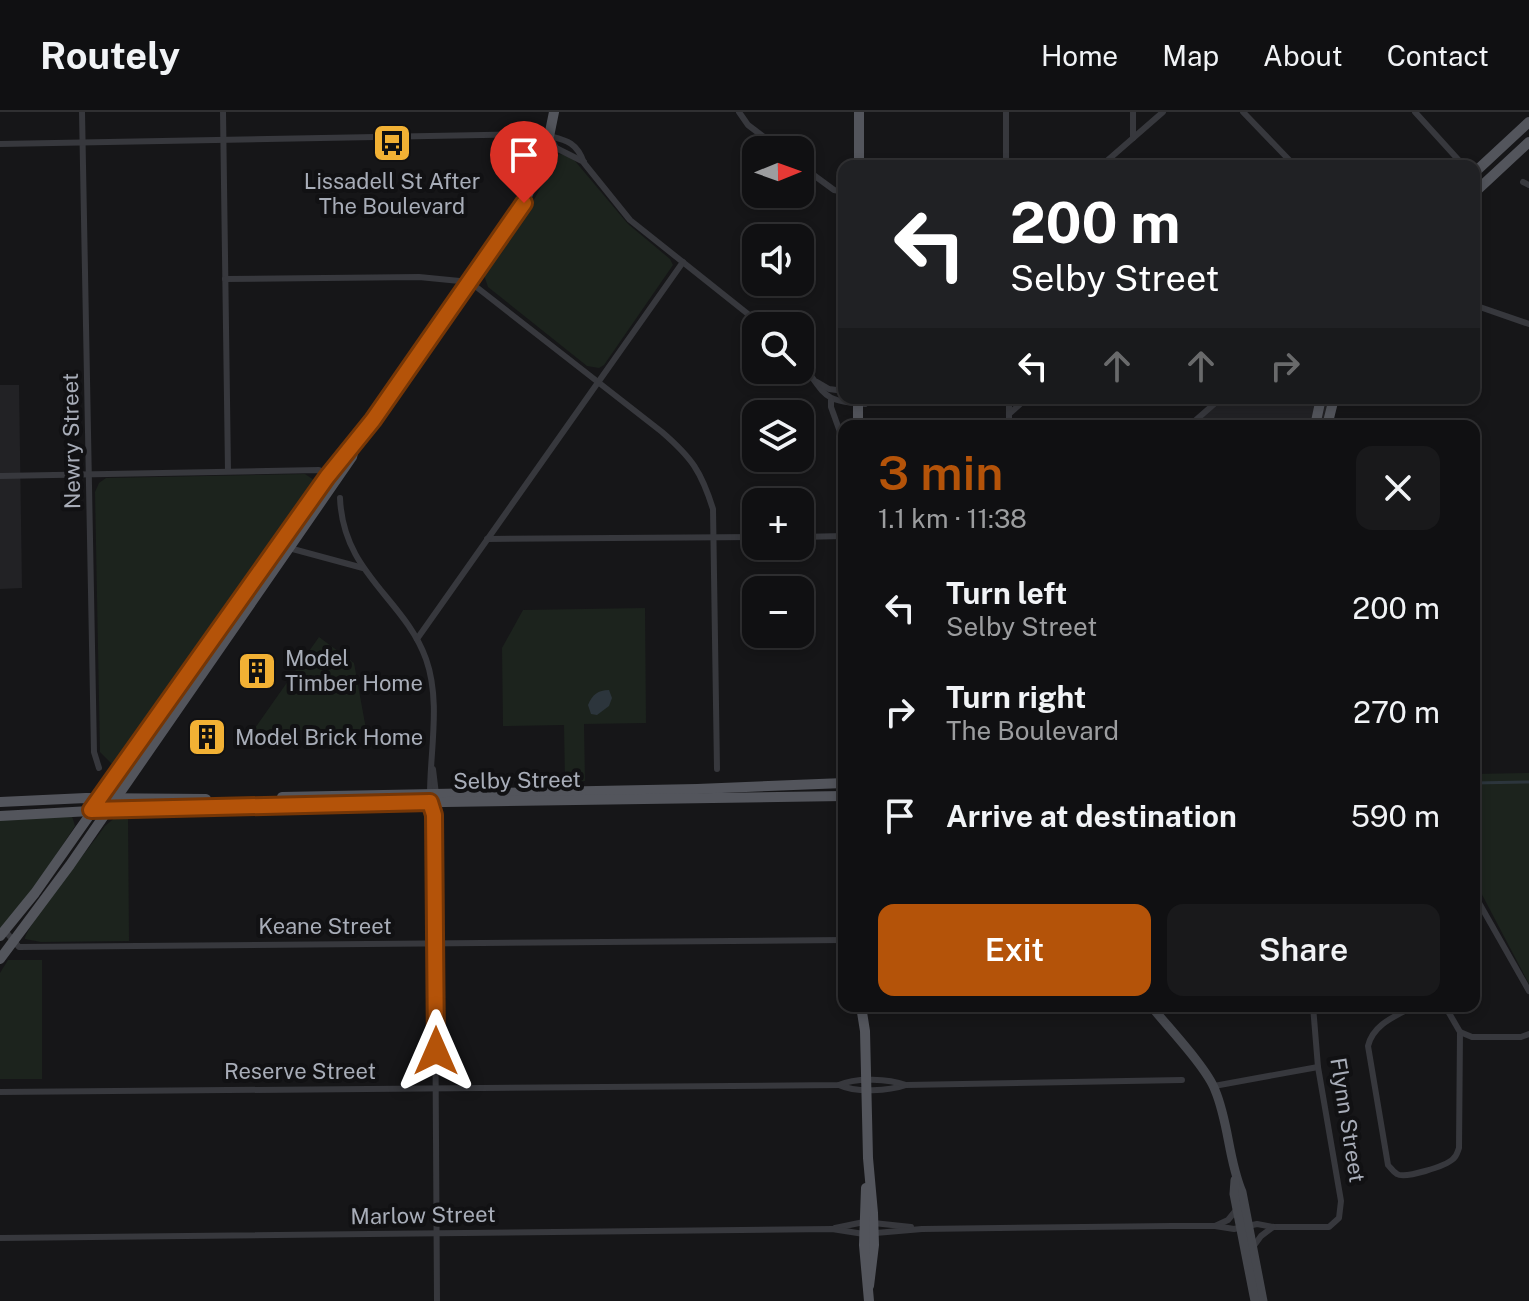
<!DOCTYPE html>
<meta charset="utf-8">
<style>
:root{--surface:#101012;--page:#19191b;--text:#f1f3f6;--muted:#9c9d9f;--line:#303032;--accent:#b45309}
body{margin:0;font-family:"Public Sans",sans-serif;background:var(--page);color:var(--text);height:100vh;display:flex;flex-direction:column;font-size:30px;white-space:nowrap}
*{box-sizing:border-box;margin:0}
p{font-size:26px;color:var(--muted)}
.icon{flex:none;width:44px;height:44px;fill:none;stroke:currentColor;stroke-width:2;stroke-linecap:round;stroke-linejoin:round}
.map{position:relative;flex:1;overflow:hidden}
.drawer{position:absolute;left:838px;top:308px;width:642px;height:592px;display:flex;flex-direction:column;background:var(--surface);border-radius:16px;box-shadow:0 4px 12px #0003,0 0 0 2px var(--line)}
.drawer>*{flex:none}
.banner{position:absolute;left:838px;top:48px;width:642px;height:244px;border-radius:16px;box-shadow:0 4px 12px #0003,0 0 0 2px var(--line);background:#202124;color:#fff;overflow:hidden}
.needle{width:52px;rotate:89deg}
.buttons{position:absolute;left:742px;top:24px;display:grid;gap:16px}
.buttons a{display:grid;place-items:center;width:72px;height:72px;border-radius:16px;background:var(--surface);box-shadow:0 4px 12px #0003,0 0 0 2px var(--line);font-size:40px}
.pin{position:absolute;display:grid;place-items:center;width:68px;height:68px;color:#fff;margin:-82px -34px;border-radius:50% 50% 50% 0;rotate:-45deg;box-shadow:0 0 8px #0007}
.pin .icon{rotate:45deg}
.me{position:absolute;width:88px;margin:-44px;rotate:0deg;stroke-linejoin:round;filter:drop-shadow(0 0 6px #0008)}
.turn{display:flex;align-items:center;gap:28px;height:168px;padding:0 40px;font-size:36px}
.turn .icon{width:104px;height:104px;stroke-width:2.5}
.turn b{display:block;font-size:56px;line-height:68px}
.lanes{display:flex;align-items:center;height:76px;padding:0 40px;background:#0003;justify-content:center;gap:40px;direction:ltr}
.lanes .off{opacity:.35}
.round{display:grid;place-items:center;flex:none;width:84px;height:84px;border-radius:16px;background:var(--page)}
.overview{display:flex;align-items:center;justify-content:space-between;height:136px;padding:0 40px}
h1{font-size:48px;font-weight:600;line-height:60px;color:var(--accent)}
.cta{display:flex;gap:16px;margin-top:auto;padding:16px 40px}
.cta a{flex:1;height:92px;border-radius:16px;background:var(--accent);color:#fff;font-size:32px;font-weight:600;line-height:92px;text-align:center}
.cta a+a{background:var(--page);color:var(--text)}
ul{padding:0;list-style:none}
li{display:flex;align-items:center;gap:24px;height:104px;padding:0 40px}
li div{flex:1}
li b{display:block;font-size:30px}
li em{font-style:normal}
header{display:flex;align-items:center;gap:48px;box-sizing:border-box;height:112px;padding:0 40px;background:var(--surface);border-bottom:2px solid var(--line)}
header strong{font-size:38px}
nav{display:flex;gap:44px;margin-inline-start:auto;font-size:28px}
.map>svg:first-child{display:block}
.built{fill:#222225}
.green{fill:#1c231d}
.water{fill:#2c353c}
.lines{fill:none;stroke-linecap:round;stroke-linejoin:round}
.stream{stroke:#2c353c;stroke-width:3}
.minor{stroke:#37383d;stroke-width:6}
.secondary{stroke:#45474d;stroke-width:9}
.primary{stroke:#53555c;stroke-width:10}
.route-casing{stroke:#753606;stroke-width:20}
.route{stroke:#b45309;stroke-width:14}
.labels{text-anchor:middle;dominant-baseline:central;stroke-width:8;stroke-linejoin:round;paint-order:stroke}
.poi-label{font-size:22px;fill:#a8adb8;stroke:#111113;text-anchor:start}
.street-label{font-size:22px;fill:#a8adb8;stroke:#111113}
</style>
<header>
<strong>Routely</strong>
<nav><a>Home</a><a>Map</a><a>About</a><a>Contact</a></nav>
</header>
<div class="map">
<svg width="1529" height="1189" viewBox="0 0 1529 1189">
<rect width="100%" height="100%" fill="#161618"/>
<g class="built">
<path d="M0 273H19L22 476 0 477Z"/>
<path d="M1222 286H1312L1328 292 1323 314H1192Z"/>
</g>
<g class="green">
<path d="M559 42 569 44 575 49 628 112 670 147 673 153 604 253 599 256 587 254 488 175 484 163 486 158C506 129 529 101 543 70 548 59 549 48 559 42Z"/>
<path d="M305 362 314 368 315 375 217 519 115 655 100 640 95 380 99 371 106 366Z"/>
<path d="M645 496 646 611 584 612 585 669 565 670 564 613 503 614 502 536 523 498Z"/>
<path d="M319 525 354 551 366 617 253 619Z"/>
<path d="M1529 661V872L1478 775V702H1474V662Z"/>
<path d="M72 704 75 714 16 804 0 818V708Z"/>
<path d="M117 704H128L129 829 41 830 25 827C26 814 92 733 105 714Z"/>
<path d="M8 848H42V967H0V861Z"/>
</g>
<path class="water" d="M609 578 612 586 609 594 597 603 591 602 588 593C592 583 598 578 609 578Z"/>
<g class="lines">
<path class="stream" d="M1474 671 1529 670"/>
<g class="minor">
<path d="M82 0 94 640 99 656"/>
<path d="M223 0 228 359"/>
<path d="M739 0 748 13 781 38"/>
<path d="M1006 0V54"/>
<path d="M1133 0V26"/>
<path d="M1243 0 1295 54"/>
<path d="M1415 0 1464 54"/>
<path d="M550 25 556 36 584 50"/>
<path d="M0 32 542 22C562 28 576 27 584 51L630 108 763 214"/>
<path d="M800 53 834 78 844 80"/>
<path d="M1101 54 1163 0"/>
<path d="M1523 70 1529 73"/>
<path d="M225 167 419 165 470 170 662 320C692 346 701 359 713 397L717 657"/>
<path d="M1474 193 1529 212"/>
<path d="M800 250C827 282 819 289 865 292"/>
<path d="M817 270 829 277 844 279"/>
<path d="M1009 286V314"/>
<path d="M831 288V295L844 331"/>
<path d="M1009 302 1027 286"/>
<path d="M1189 314 1221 286"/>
<path d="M0 364 319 358 330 366"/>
<path d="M340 386C343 462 404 486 426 547 441 589 430 639 430 682"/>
<path d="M800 425 844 424"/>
<path d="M487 427 756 425"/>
<path d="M289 436 363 456"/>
<path d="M417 527 683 150"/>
<path d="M433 657 436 682"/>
<path d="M436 690 434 703 437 1189"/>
<path d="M1474 782 1529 879"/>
<path d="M6 820 19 835 844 828"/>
<path d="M1414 894C1396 904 1373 912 1368 934L1388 1053C1391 1056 1393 1060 1397 1062 1405 1067 1446 1054 1453 1047 1457 1044 1457 1041 1459 1036L1460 920"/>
<path d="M1445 894 1460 920 1472 925H1521L1529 922"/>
<path d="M839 973C856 981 889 979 906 973L1182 968"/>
<path d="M1214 974 1318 955"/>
<path d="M0 980 839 973C856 965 889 967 906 973"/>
<path d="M1215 1114 1228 1108 1237 1097"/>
<path d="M835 1116 864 1110 911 1115"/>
<path d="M0 1126 832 1117 864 1122 922 1117 1172 1114H1215L1234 1117 1257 1112 1273 1115H1329L1339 1106 1341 1089 1318 955 1313 894"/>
<path d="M1253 1135 1261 1124 1273 1115"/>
</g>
<g class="secondary">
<path d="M1151 894C1167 914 1207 956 1215 978 1229 1011 1228 1047 1242 1080L1263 1189"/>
<path d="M1235 1068 1234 1082 1255 1189"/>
</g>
<g class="primary">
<path d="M859 0V54"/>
<path d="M1474 61 1529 10"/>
<path d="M1474 81 1529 30"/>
<path d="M858 286V314"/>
<path d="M1315 314 1321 286"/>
<path d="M1327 314 1334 286"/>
<path d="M282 685 697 677 844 671"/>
<path d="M0 690 86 686 206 687"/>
<path d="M0 704 181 694 844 684"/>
<path d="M0 824 35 781 327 365 345 340 356 331 524 91 545 44 554 0"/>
<path d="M0 847 70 753 352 345 355 333"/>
<path d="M861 894 865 919 868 1046 873 1101 874 1133 869 1174"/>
<path d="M866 1076 864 1133 869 1189"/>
</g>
</g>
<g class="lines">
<defs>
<path id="route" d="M436 939 434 703 430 690 91 698 327 365 373 308 524 91"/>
</defs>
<use href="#route" class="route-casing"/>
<use href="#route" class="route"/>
</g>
<defs>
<symbol id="bus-square" viewBox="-11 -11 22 22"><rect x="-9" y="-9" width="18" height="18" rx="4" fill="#f2b134" stroke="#111113"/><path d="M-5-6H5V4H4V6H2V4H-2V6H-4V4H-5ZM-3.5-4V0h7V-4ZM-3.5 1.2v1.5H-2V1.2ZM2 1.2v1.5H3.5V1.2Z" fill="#111"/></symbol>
<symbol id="building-square" viewBox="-11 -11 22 22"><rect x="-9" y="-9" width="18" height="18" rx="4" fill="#f2b134" stroke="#111113"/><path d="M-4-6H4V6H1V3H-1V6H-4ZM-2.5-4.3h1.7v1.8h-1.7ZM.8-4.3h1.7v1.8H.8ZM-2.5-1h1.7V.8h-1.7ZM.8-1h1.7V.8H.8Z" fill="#111"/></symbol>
</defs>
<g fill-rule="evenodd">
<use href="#bus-square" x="370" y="9" width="44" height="44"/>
<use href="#building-square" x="235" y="537" width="44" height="44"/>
<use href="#building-square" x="185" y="603" width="44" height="44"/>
</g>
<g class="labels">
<g class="poi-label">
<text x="392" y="69" text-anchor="middle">Lissadell St After<tspan x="392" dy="25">The Boulevard</tspan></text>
<text x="285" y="546">Model<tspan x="285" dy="25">Timber Home</tspan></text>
<text x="235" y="625">Model Brick Home</text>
</g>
<g class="street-label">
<text transform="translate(71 329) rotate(-91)">Newry Street</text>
<text transform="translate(517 668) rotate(-1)">Selby Street</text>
<text x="325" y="814">Keane Street</text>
<text x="300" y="959">Reserve Street</text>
<text transform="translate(1348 1008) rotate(81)">Flynn Street</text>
<text transform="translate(423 1103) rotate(-1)">Marlow Street</text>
</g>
</g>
</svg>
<div class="buttons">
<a><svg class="needle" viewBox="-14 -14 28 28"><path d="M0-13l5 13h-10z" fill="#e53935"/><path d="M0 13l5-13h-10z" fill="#9c9d9f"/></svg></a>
<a><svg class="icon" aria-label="sound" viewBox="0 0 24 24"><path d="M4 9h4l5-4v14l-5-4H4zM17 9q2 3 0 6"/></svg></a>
<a><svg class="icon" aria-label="search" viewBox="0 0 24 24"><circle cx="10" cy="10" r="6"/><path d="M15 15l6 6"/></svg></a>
<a><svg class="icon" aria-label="layers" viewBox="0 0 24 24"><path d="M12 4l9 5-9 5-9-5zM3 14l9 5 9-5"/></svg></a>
<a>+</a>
<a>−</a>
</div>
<div class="pin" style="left:524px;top:91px;background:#d93025"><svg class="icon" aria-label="arrive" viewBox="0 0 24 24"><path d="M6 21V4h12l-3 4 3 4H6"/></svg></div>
<svg class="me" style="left:436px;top:939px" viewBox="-20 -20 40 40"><path d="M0-17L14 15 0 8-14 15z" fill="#b45309" stroke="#fff" stroke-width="4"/></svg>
<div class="banner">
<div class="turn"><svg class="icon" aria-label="left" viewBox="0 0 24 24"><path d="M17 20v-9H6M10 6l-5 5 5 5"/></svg><div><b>200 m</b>Selby Street</div></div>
<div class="lanes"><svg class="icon" aria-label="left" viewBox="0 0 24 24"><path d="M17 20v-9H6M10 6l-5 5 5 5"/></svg><svg class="icon off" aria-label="ahead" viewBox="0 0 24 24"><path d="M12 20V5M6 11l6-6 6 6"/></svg><svg class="icon off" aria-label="ahead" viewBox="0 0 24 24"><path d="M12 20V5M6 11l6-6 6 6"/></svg><svg class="icon off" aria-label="right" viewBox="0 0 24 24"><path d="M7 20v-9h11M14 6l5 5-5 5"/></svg></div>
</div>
<section class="drawer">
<div class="overview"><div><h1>3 min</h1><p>1.1 km · 11:38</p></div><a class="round"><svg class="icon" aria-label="close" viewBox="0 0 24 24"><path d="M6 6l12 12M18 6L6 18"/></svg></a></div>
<ul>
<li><svg class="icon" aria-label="left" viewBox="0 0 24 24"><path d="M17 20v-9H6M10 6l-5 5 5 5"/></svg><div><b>Turn left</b><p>Selby Street</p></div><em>200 m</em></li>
<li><svg class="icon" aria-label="right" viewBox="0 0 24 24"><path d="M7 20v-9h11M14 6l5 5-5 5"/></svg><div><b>Turn right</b><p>The Boulevard</p></div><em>270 m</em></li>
<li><svg class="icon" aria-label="arrive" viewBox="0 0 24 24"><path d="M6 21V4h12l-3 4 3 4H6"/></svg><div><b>Arrive at destination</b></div><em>590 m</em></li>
</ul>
<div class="cta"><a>Exit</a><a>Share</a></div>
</section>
</div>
